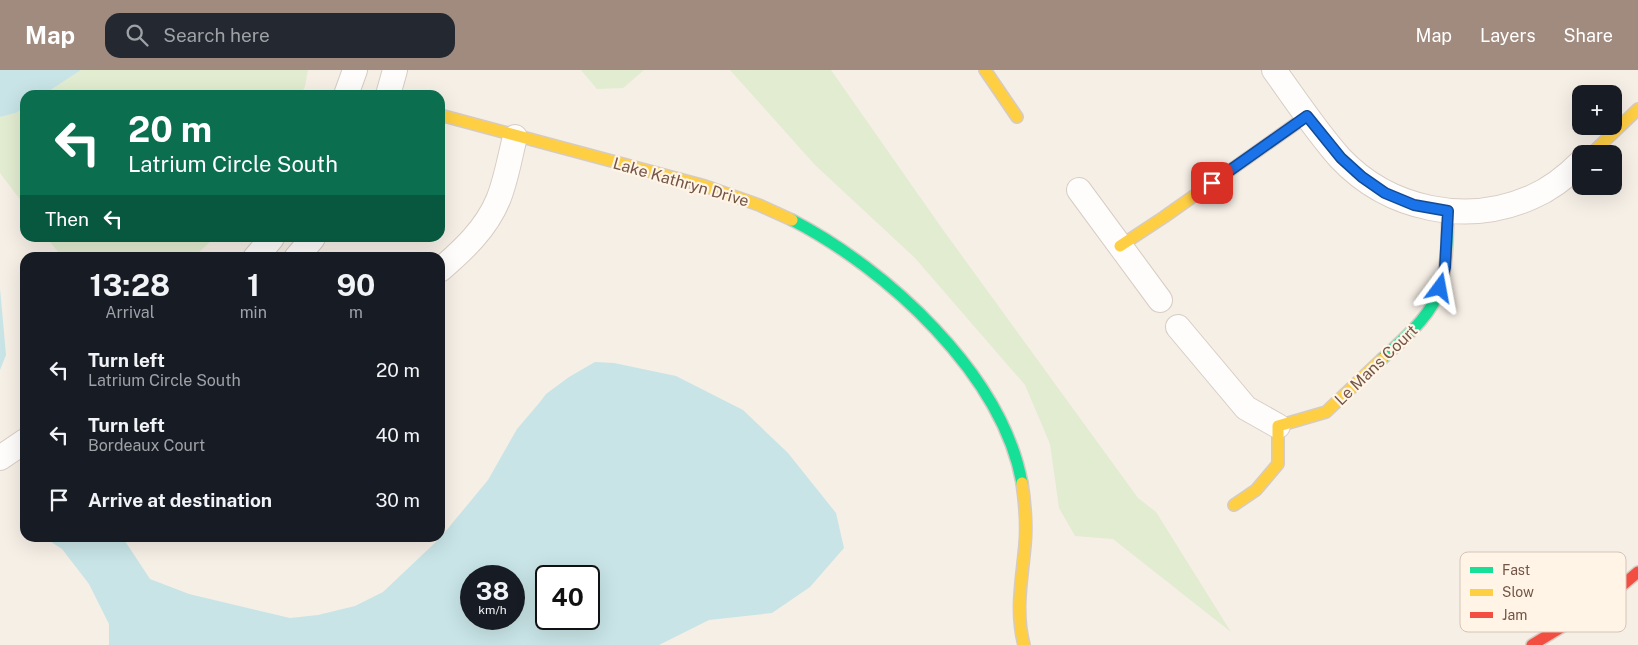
<!DOCTYPE html>
<meta charset="utf-8">
<style>
:root{--surface:#171b24;--page:#242831;--text:#f1f3f6;--muted:#9ea1a6;--accent:#a18b7f}
body{margin:0;font-family:"Public Sans",sans-serif;background:var(--page);color:var(--text);height:100vh;display:flex;flex-direction:column;font-size:19px;white-space:nowrap}
*{box-sizing:border-box;margin:0}
p{font-size:16px;color:var(--muted)}
.icon{flex:none;width:28px;height:28px;fill:none;stroke:currentColor;stroke-width:2;stroke-linecap:round;stroke-linejoin:round}
.map{position:relative;flex:1;overflow:hidden}
.sheet{position:absolute;left:20px;top:182px;width:425px;height:290px;display:flex;flex-direction:column;background:var(--surface);border-radius:15px;box-shadow:0 5px 20px #0002}
.sheet>*{flex:none}
.hud{position:absolute;left:20px;top:20px;width:425px;height:152px;border-radius:15px;box-shadow:0 5px 20px #0002;background:#0b6e4f;color:#fff;overflow:hidden}
.buttons{position:absolute;left:1572px;top:15px;display:grid;gap:10px}
.buttons a{display:grid;place-items:center;width:50px;height:50px;border-radius:10px;background:var(--surface);box-shadow:0 5px 20px #0002;font-size:25px}
.speed{position:absolute;left:460px;top:495px;display:flex;gap:10px;font-size:25px;font-weight:700;text-align:center}
.speed>*{display:grid;place-content:center;width:65px;height:65px;border-radius:50%;background:var(--surface);box-shadow:0 5px 20px #0002;line-height:1}
.speed small{font-size:12px;font-weight:400}
.speed .limit{border:2px solid #111;border-radius:8px;background:#fff;color:#111}
.pin{position:absolute;display:grid;place-items:center;width:42px;height:42px;color:#fff;margin:-21px;border-radius:10px;box-shadow:0 2px 8px #0006}
.me{position:absolute;width:55px;margin:-28px;rotate:13deg;stroke-linejoin:round;filter:drop-shadow(0 0 4px #0008)}
.turn{display:flex;align-items:center;gap:18px;height:105px;padding:0 25px;font-size:22px}
.turn .icon{width:65px;height:65px;stroke-width:2.5}
.turn b{display:block;font-size:35px;line-height:42px}
.then{display:flex;align-items:center;height:48px;padding:0 25px;background:#0003;gap:10px;font-size:19px}
.eta{display:flex;justify-content:space-evenly;align-items:center;height:85px;text-align:center}
.eta b{font-size:30px;font-weight:700;line-height:35px}
ul{padding:0;list-style:none}
li{display:flex;align-items:center;gap:15px;height:65px;padding:0 25px}
li div{flex:1}
li b{display:block;font-size:19px}
li em{font-style:normal}
header{display:flex;align-items:center;gap:30px;box-sizing:border-box;height:70px;padding:0 25px;background:var(--accent);color:#fff}
header strong{font-size:24px}
nav{display:flex;gap:28px;margin-inline-start:auto;font-size:18px}
.search{width:350px;height:45px;background:var(--page);display:flex;align-items:center;gap:12px;box-sizing:border-box;padding:0 18px;border-radius:15px;color:var(--muted);font-size:19px}
.map>svg:first-child{display:block}
.green{fill:#e2ecd0}
.water{fill:#c8e4e6;fill-rule:evenodd}
.lines{fill:none;stroke-linecap:round;stroke-linejoin:round}
.street-casing{stroke:#d7ccc4;stroke-width:26}
.fast-casing{stroke:#d6cbc3;stroke-width:14}
.slow-casing{stroke:#d6cbc3;stroke-width:14}
.jam-casing{stroke:#d6cbc3;stroke-width:14}
.street{stroke:#fefdfb;stroke-width:24}
.fast{stroke:#16e098;stroke-width:11}
.slow{stroke:#ffcf43;stroke-width:11}
.jam{stroke:#f24e42;stroke-width:11}
.route-casing{stroke:#114b97;stroke-width:12}
.route{stroke:#1a73e8;stroke-width:9}
.labels{text-anchor:middle;dominant-baseline:central;stroke-width:4.5;stroke-linejoin:round;paint-order:stroke}
.street-label{font-size:16px;fill:#735547;stroke:#fff4e6}
.key{fill:#fff4e6;stroke:#d5c4b6;stroke-width:1}
.key-label{font-size:14px;fill:#735547}
</style>
<header>
<strong>Map</strong>
<div class="search"><svg class="icon" aria-label="search" viewBox="0 0 24 24"><circle cx="10" cy="10" r="6"/><path d="M15 15l6 6"/></svg>Search here</div>
<nav><a>Map</a><a>Layers</a><a>Share</a></nav>
</header>
<div class="map">
<svg width="1638" height="575" viewBox="0 0 1638 575">
<rect width="100%" height="100%" fill="#f6efe6"/>
<g class="green">
<path d="M81 0H308L305 16 301 25H43Z"/>
<path d="M581 0H644L623 18 597 19Z"/>
<path d="M730 0H831L941 157 1138 428 1156 442 1231 562 1113 469 1075 466 1059 438 1050 374 1025 315 915 188 815 95Z"/>
<path d="M25 37V136L0 103V47L16 43Z"/>
<path d="M47 168H214L193 188 62 187Z"/>
</g>
<g class="water">
<path d="M0 0H81L43 25H25V37L16 43 0 47Z"/>
<path d="M0 218 6 285 0 300Z"/>
<path d="M595 292 614 293 676 306 743 340 788 383 836 443 844 478 810 517 772 543 709 550 659 575H109V554L89 514 62 479 45 468H123L150 509 189 524 290 548 318 545 355 536 383 522 440 468 488 410 517 359 540 332 546 324 569 307ZM471 506H514V549H471ZM546 506H589V549H546Z"/>
</g>
<g class="lines">
<defs>
<g id="street">
<path d="M1274 0C1295 29 1316 61 1340 88 1389 140 1467 156 1532 127 1551 119 1567 106 1581 92"/>
<path d="M346 25 355 0"/>
<path d="M388 25 395 0"/>
<path d="M1079 120 1160 230"/>
<path d="M255 188 272 168"/>
<path d="M296 188 313 168"/>
<path d="M440 200C463 180 486 159 498 130 506 111 510 86 515 67"/>
<path d="M1178 257 1246 338 1278 356"/>
<path d="M0 388 25 371"/>
</g>
<g id="fast">
<path d="M792 150C887 199 1002 304 1022 413"/>
<path d="M1382 289C1404 268 1431 247 1440 218 1448 194 1447 166 1448 141"/>
</g>
<g id="slow">
<path d="M985 0 1017 47"/>
<path d="M440 45 705 116 759 135 792 150"/>
<path d="M1591 84 1638 39"/>
<path d="M1120 176 1164 147 1307 46"/>
<path d="M1022 413C1025 433 1027 454 1025 475 1022 509 1015 541 1024 575"/>
<path d="M1234 435 1256 420 1278 394V356L1326 342 1382 289"/>
</g>
<path id="jam" d="M1532 575 1601 533 1638 502"/>
</defs>
<use href="#street" class="street-casing"/>
<use href="#fast" class="fast-casing"/>
<use href="#slow" class="slow-casing"/>
<use href="#jam" class="jam-casing"/>
<use href="#street" class="street"/>
<use href="#fast" class="fast"/>
<use href="#slow" class="slow"/>
<use href="#jam" class="jam"/>
</g>
<g class="lines">
<defs>
<path id="route" d="M1212 113 1307 46 1341 88 1362 107 1385 123 1414 135 1448 141 1445 197 1440 218"/>
</defs>
<use href="#route" class="route-casing"/>
<use href="#route" class="route"/>
</g>
<g class="labels">
<g class="street-label">
<text transform="translate(681 112) rotate(16)">Lake Kathryn Drive</text>
<text transform="translate(1376 295) rotate(-44)">Le Mans Court</text>
</g>
</g>
<rect x="1460" y="482" width="166" height="80" rx="8" class="key"/>
<rect x="1470" y="497" width="23" height="6" fill="#16e098"/>
<rect x="1470" y="519" width="23" height="7" fill="#ffcf43"/>
<rect x="1470" y="542" width="23" height="6" fill="#f24e42"/>
<g class="key-label">
<text x="1502" y="505">Fast</text>
<text x="1502" y="527">Slow</text>
<text x="1502" y="550">Jam</text>
</g>
</svg>
<div class="buttons">
<a>+</a>
<a>−</a>
</div>
<div class="speed"><div>38<small>km/h</small></div><div class="limit">40</div></div>
<div class="pin" style="left:1212px;top:113px;background:#d93025"><svg class="icon" aria-label="arrive" viewBox="0 0 24 24"><path d="M6 21V4h12l-3 4 3 4H6"/></svg></div>
<svg class="me" style="left:1440px;top:218px" viewBox="-20 -20 40 40"><path d="M0-17L14 15 0 8-14 15z" fill="#1a73e8" stroke="#fff" stroke-width="4"/></svg>
<div class="hud">
<div class="turn"><svg class="icon" aria-label="left" viewBox="0 0 24 24"><path d="M17 20v-9H6M10 6l-5 5 5 5"/></svg><div><b>20 m</b>Latrium Circle South</div></div>
<div class="then">Then<svg class="icon" aria-label="left" viewBox="0 0 24 24"><path d="M17 20v-9H6M10 6l-5 5 5 5"/></svg></div>
</div>
<section class="sheet">
<div class="eta">
<div><b>13:28</b><p>Arrival</p></div>
<div><b>1</b><p>min</p></div>
<div><b>90</b><p>m</p></div>
</div>
<ul>
<li><svg class="icon" aria-label="left" viewBox="0 0 24 24"><path d="M17 20v-9H6M10 6l-5 5 5 5"/></svg><div><b>Turn left</b><p>Latrium Circle South</p></div><em>20 m</em></li>
<li><svg class="icon" aria-label="left" viewBox="0 0 24 24"><path d="M17 20v-9H6M10 6l-5 5 5 5"/></svg><div><b>Turn left</b><p>Bordeaux Court</p></div><em>40 m</em></li>
<li><svg class="icon" aria-label="arrive" viewBox="0 0 24 24"><path d="M6 21V4h12l-3 4 3 4H6"/></svg><div><b>Arrive at destination</b></div><em>30 m</em></li>
</ul>
</section>
</div>
